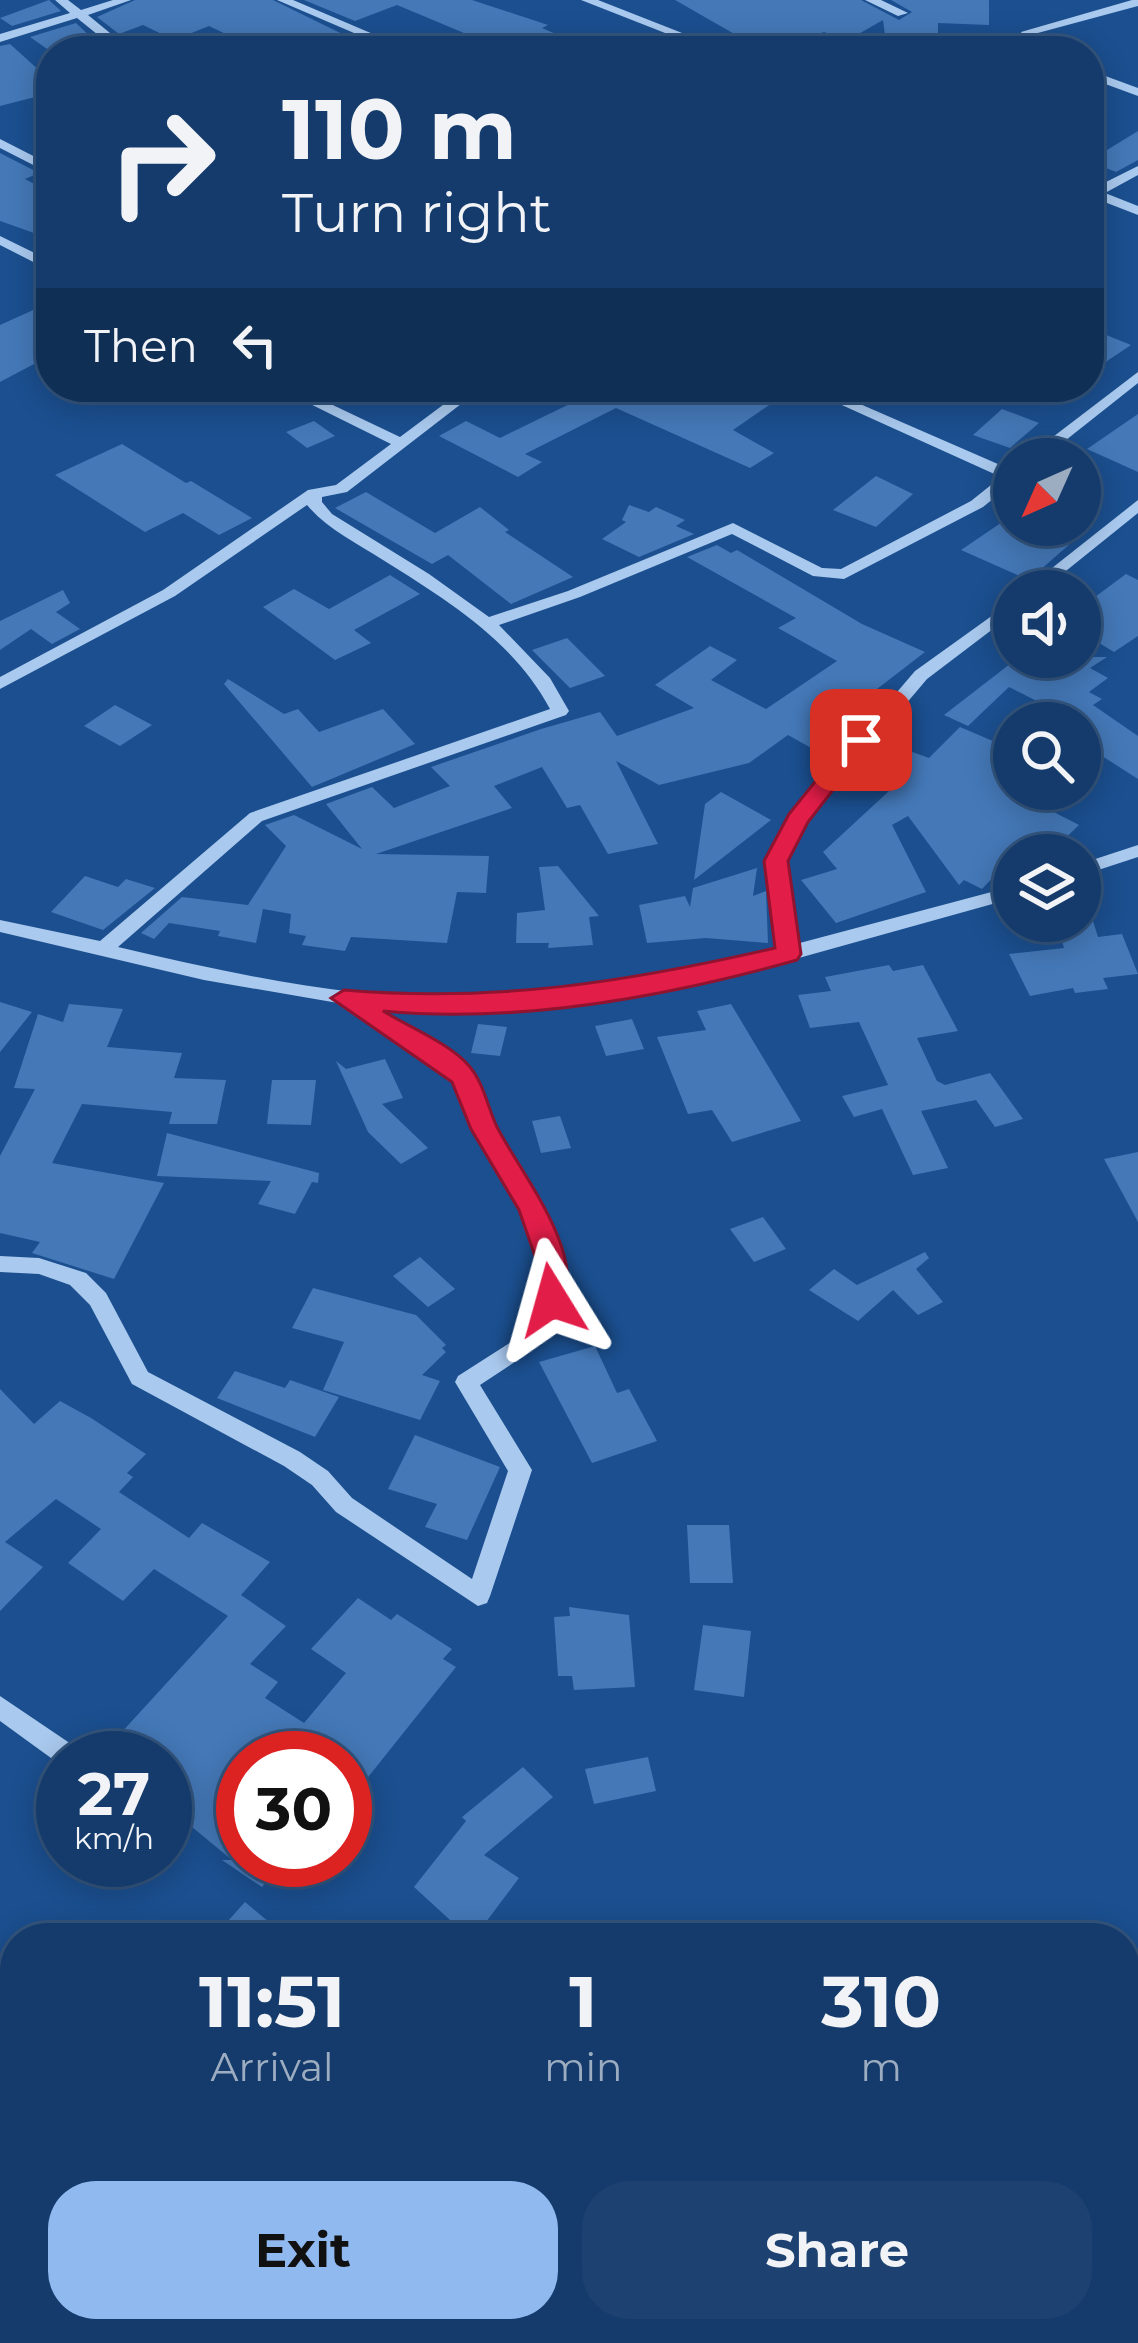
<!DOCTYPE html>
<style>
:root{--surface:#143b6b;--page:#1d4271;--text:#f1f3f6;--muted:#9dadc1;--line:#33557e;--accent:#90b9f0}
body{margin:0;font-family:Montserrat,sans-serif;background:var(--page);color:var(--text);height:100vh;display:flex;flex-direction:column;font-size:45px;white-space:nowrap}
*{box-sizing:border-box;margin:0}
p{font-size:39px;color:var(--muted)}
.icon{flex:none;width:66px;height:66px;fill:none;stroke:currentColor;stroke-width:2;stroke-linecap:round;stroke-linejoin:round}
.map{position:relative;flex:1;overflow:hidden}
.sheet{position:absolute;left:0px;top:1923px;width:1140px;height:420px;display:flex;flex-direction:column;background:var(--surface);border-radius:48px 48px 0 0;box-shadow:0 6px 30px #0003,0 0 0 3px var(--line)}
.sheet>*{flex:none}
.top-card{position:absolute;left:36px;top:36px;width:1068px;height:366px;border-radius:48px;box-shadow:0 6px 30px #0003,0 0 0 3px var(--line);background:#143b6b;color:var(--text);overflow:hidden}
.needle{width:78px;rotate:225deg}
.controls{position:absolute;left:993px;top:438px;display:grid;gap:24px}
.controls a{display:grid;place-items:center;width:108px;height:108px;border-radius:50%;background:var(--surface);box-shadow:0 6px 30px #0003,0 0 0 3px var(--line);font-size:60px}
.speed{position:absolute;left:36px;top:1731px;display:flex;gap:24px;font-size:60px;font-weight:700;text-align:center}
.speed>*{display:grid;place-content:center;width:156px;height:156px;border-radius:50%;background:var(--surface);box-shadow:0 6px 30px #0003,0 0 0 3px var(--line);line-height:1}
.speed small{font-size:30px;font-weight:400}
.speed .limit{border:18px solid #d22;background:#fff;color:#111}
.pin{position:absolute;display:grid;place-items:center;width:102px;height:102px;color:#fff;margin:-51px;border-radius:24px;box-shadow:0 6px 18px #0006}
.me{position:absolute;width:132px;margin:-66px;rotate:352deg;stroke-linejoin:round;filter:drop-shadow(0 0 9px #0008)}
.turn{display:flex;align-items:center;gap:42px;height:252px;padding:0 48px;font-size:54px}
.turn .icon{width:156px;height:156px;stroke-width:2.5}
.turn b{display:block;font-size:84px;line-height:102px}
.then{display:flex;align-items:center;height:114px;padding:0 48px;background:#0003;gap:24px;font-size:45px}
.eta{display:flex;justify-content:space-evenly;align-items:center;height:204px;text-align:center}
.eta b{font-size:72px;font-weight:700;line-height:84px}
.action{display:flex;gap:24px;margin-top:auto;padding:24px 48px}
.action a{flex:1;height:138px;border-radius:48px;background:var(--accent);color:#111;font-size:48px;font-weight:700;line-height:138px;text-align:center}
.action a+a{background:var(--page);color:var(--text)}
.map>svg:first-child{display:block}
.building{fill:#4478b7}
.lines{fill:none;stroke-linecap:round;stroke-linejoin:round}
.minor{fill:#a9c9ee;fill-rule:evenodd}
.route{fill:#e11d48;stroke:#92132f;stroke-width:3}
</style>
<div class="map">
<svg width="1138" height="2343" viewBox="0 0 1138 2343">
<rect width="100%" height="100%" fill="#1b4f8f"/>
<g class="building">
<path d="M49 0 61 11 12 26 0 18Z"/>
<path d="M135 0H273L377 51H262L209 26 174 40 143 25 119 34 97 17Z"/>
<path d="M304 0H472L548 25 542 28 595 51H507L397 5 355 21Z"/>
<path d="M675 0H861L899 20 912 12 891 0H989V25L938 23V36L885 35 883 20 848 40 824 32 764 51Z"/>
<path d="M76 23 98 44 76 51H50L30 37Z"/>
<path d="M10 44 51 81V93L0 106V46Z"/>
<path d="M1138 131V160L1116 172 1089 161Z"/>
<path d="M0 153 39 173 25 179 51 193V239L0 221Z"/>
<path d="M51 302V355L0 382V325Z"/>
<path d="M1089 328 1131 345 1089 373Z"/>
<path d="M566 387H712L726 393 734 387H795L733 430 774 453 750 468 616 408 525 454 542 462 518 477 439 436 466 421 500 438 586 396Z"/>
<path d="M1002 409 1039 423 1010 448 973 435Z"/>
<path d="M1138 414V472L1087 449Z"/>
<path d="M314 421 335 436 307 448 286 432Z"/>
<path d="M122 444 186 483 191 481 252 518 219 535 183 513 145 532 55 475Z"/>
<path d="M876 476 913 494 876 527 833 510Z"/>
<path d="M366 492 435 533 480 507 504 526 509 530 505 532 573 577 511 604 448 555 432 564 335 508Z"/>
<path d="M629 505 649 512 656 507 685 520 676 526 694 534 639 557 602 539 626 522 622 520Z"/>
<path d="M1014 514V525H1060L1081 534 1029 580 961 550Z"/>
<path d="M717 545 731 553 737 550 862 624 925 652 855 706 868 713 838 734 846 738 822 754 788 735 749 763 659 785 616 761 658 844 608 854 580 805 567 808 542 767 494 786 512 808 376 854 489 856 486 893 457 892 447 943 351 937 345 951 302 945 306 936 289 933 291 914 263 909 256 943 218 936 220 931 169 923 154 939 141 933 182 897 248 905 286 846 265 825 294 815 362 849 326 804 372 787 394 808 450 786 431 767 541 729 600 712 617 736 694 708 655 685 710 646 737 660 711 680 766 709 837 661 778 628 796 618 687 557Z"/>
<path d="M1126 574 1138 580V636L1114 652 1086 635 1090 632 1080 626V608Z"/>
<path d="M390 575 420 594 354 630 371 643 335 660 263 607 294 589 329 609Z"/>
<path d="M63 590 70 603 56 612 80 629 52 644 31 629 0 650V621Z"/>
<path d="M567 638 605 676 570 688 532 650Z"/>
<path d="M1019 657H1107L1090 668 1108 678 1089 692 1102 699 1093 705 1138 736V779L1080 742V723L1009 687 968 726 944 715Z"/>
<path d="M228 679 284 714 298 709 319 732 383 709 415 744 312 787 224 684Z"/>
<path d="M115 705 152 725 120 746 84 726Z"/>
<path d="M960 727 1014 750V789H1063L1046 808 1079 825 1048 855 1027 847 1014 855 982 889 964 880 959 885 908 816 892 825 926 892 836 923 801 880 837 869 823 852 902 779 882 770 904 749 929 758Z"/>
<path d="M721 792 771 820 694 880 705 804Z"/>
<path d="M558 866 599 916 589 917 593 945 548 948 549 943H516L517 913 545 910 539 867Z"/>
<path d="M757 868 753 896 766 891 768 943 706 938 647 943 639 905 685 896 690 907 693 888Z"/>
<path d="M85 876 118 887 126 879 155 888 103 930 51 912Z"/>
<path d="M1056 921H1093L1098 937 1122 934 1138 974 1103 978 1108 989 1075 993 1073 988 1030 996 1009 954 1064 948Z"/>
<path d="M889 965 893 971 923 965 958 1031 917 1038 937 1081 945 1085 990 1073 1023 1119 995 1127 976 1100 921 1111 948 1168 913 1175 882 1109 854 1117 842 1096 888 1085 859 1022 810 1028 798 995 831 991 825 977Z"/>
<path d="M0 1002 32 1012 0 1052Z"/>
<path d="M69 1004 123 1009 107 1047 182 1053 174 1078 226 1080 217 1124H169L172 1112 82 1104 52 1163 164 1183 114 1279 32 1253 40 1242 0 1233V1156L35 1089 14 1088 38 1014 63 1022Z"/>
<path d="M731 1004 801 1121 732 1142 712 1110 688 1114 657 1037 706 1030 697 1011Z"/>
<path d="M632 1019 644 1049 606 1056 595 1026Z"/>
<path d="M478 1024 507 1027 500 1056 471 1053Z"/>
<path d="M385 1059 403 1098 382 1104 428 1148 401 1164 368 1132 336 1061 346 1069Z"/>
<path d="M272 1080H316L311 1125 267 1124Z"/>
<path d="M560 1116 571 1148 541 1153 532 1121Z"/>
<path d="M167 1133 319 1173 318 1183 312 1182 295 1214 258 1204 271 1181 157 1176Z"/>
<path d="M1138 1152V1222L1104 1159Z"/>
<path d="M763 1217 786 1249 754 1262 730 1229Z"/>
<path d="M925 1252 929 1258 916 1269 943 1302 918 1315 893 1290 858 1321 809 1290 834 1269 857 1285Z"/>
<path d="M420 1257 455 1289 428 1307 393 1276Z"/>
<path d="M313 1288 416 1315 446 1345 442 1348 446 1352 422 1375 440 1381 420 1420 323 1390 344 1342 292 1328Z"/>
<path d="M595 1346 617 1393 629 1389 657 1441 592 1463 539 1362Z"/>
<path d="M235 1371 285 1388 290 1380 339 1397 315 1437 217 1398Z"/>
<path d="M0 1389 34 1424 60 1401 91 1418 146 1454 127 1473 133 1477 119 1492 189 1538 202 1523 270 1562 241 1595 286 1626 250 1664 278 1682 265 1698 304 1723 346 1673 311 1649 358 1598 391 1620 397 1614 452 1649 443 1659 456 1667 345 1806V1758H243V1860H284L262 1887 222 1860H232L169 1808 192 1789 165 1770V1758H98L228 1616 154 1569 123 1601 68 1563 101 1529 56 1499 5 1542 43 1567 0 1611Z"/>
<path d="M415 1435 500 1467 467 1540 425 1527 437 1504 388 1489Z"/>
<path d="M687 1525H729L733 1583H690Z"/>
<path d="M569 1607 629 1615 635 1687 574 1690 572 1676H558L554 1617 570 1616Z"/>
<path d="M703 1625 751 1631 744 1697 694 1690Z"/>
<path d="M648 1757 656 1791 594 1804 585 1769Z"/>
<path d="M523 1767 553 1797 484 1855 519 1878 474 1938H436L450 1920 414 1887 466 1821 462 1817Z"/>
<path d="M245 1902 288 1938H246L227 1922Z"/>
</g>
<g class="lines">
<g class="minor">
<path d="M55 0H68L81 10 113 0H131L88 15 132 51H118L77 18 0 42V34L70 13Z"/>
<path d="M277 0H293L413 51H396Z"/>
<path d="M581 0H598L728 51H711Z"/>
<path d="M865 0H881L908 13 898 16Z"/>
<path d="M1132 0H1138V6L1034 34 1042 51H1030L1021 32Z"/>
<path d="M1089 70 1138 88V96L1089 78Z"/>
<path d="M0 139 51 165V174L0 148Z"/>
<path d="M1138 166V175L1105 193 1138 206V215L1089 196V187L1094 188Z"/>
<path d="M0 236 51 261V271L0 245Z"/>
<path d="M1138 372V383L1042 459H1024Z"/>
<path d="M276 387H295L400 437 467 387H483L347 492 322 497V502L332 514 429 574 489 617 568 591 733 523 822 568 841 569 971 501 1001 477 802 387H821L1014 471V482L983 507 844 579 813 576 732 534 580 597 499 625 550 678 569 711 566 715 262 821 118 947C242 976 370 1004 498 998 593 994 686 972 778 949L767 861 792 815 915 671 1014 600V613L927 679 806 822 785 861 796 944 1014 886V898L788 961 630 996 498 1012 374 1008C402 1025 436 1041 461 1062 478 1076 484 1109 494 1128 520 1176 581 1248 560 1306L527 1354 480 1385 532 1470 490 1596 487 1603 478 1606 336 1512 312 1485 284 1466 132 1384 90 1305 70 1285 39 1274 0 1272V1256L39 1258 86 1273 106 1293 148 1372 300 1452 328 1471 352 1498 472 1579 508 1471 455 1382 458 1376 511 1342 541 1299 539 1259 523 1210 474 1129 449 1074 338 1003 204 980 0 932V920L100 941 250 813 550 709C514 641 447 600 383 560 357 543 327 529 307 505L175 596 0 689V677L163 590 308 490 336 485 391 444Z"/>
<path d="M1138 500V513L1041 591H1023Z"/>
<path d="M1138 845V857L1080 876V864Z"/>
<path d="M0 1696 80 1750 84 1758H63L62 1766 0 1721Z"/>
</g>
</g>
<path class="route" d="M861 733 872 740 808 822 788 861 801 954 797 960C665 997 520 1024 383 1011 409 1027 451 1044 470 1067 484 1084 488 1108 497 1127 520 1172 588 1255 562 1308H542L536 1259 519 1210 471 1129 452 1082 331 998 344 990C495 1003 628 982 775 948L764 861 789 814 853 735Z"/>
</svg>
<div class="controls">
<a><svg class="needle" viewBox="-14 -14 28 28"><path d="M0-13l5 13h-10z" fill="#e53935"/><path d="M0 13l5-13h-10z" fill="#9dadc1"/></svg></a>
<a><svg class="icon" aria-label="sound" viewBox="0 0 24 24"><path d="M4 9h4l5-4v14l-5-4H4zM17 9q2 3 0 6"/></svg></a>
<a><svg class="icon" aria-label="search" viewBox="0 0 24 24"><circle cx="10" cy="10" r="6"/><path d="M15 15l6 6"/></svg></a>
<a><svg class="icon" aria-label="layers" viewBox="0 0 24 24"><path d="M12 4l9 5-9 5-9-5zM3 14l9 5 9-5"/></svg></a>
</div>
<div class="speed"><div>27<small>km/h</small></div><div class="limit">30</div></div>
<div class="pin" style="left:861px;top:740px;background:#d93025"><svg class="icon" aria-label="arrive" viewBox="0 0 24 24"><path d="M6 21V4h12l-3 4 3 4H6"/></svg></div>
<svg class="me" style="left:552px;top:1300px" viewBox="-20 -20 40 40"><path d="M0-17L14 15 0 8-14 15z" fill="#e11d48" stroke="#fff" stroke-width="4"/></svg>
<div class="top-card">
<div class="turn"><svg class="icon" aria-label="right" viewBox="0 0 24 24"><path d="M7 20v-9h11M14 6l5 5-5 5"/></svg><div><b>110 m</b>Turn right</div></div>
<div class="then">Then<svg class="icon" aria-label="left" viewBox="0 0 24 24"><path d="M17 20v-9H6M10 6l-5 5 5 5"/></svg></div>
</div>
<section class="sheet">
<div class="eta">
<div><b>11:51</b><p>Arrival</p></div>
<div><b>1</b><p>min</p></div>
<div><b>310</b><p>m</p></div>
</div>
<div class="action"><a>Exit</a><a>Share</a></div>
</section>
</div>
